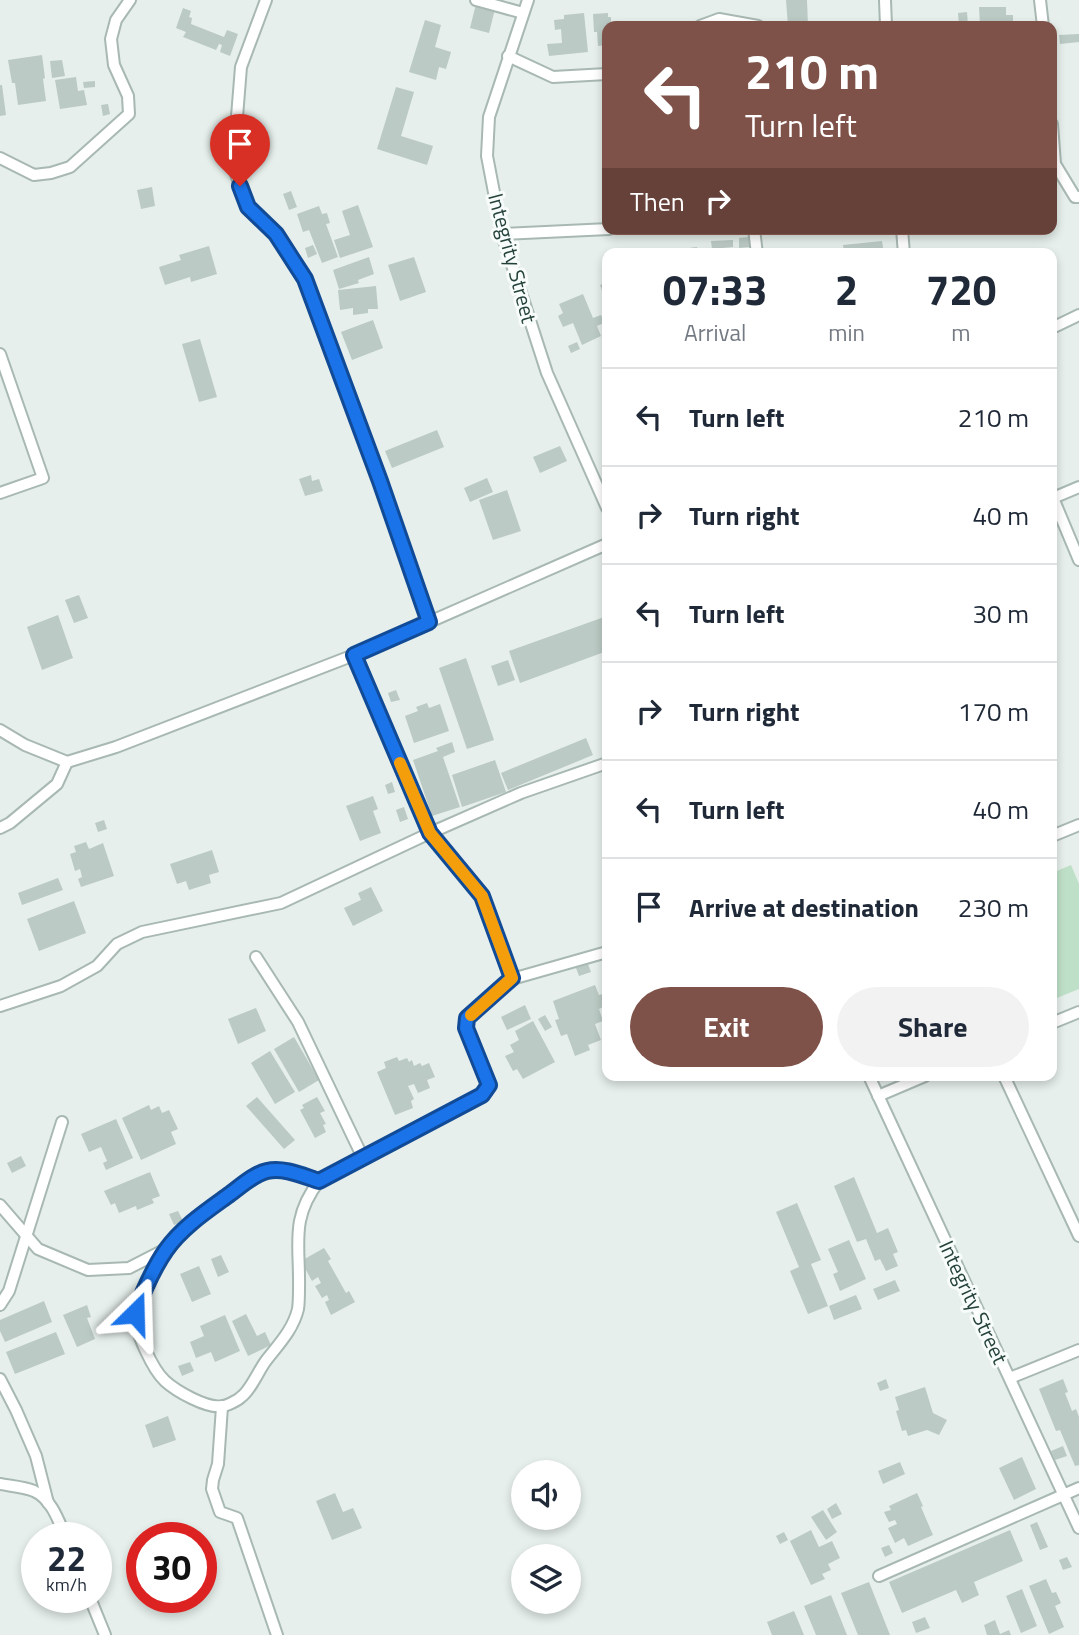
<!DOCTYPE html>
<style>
:root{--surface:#fff;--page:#f2f2f3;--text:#1f2937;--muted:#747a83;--line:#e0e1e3;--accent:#7f5249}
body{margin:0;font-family:"Titillium Web",sans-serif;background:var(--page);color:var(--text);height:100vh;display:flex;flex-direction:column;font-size:26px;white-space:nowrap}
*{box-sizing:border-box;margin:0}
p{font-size:23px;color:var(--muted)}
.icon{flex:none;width:38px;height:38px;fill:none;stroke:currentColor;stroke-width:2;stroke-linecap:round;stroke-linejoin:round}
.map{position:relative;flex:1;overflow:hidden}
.drawer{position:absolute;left:602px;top:248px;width:455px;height:833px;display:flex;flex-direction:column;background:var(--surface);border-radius:14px;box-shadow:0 4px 10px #0003}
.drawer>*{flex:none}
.hud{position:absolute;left:602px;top:21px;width:455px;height:214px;border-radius:14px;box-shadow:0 4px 10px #0003;background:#7f5249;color:#fff;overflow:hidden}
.controls{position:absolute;left:511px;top:1460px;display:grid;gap:14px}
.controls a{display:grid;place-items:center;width:70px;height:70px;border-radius:50%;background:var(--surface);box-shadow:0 4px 10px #0003;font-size:35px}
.speed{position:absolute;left:21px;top:1522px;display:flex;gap:14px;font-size:35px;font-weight:700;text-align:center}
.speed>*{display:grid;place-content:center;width:91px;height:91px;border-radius:50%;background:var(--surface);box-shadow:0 4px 10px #0003;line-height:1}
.speed small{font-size:18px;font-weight:400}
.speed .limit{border:10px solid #d22;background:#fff;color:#111}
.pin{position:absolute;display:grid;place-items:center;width:60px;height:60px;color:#fff;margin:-72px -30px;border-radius:50% 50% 50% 0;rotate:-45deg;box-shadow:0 0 7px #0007}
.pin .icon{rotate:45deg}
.me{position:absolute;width:77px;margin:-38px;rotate:22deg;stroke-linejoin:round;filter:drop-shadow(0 0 5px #0008)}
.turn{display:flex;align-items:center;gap:24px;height:147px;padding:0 28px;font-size:32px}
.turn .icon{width:91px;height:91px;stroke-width:2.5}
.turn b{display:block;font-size:49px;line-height:60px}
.then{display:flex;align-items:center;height:66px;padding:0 28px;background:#0003;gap:14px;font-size:26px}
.eta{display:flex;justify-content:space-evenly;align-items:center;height:119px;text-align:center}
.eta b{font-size:42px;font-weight:700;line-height:49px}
.action{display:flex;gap:14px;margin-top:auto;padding:14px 28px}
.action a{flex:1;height:80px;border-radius:42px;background:var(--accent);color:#fff;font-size:28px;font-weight:700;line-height:80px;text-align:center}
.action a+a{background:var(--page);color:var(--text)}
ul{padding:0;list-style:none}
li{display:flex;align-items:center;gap:21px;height:98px;padding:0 28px;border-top:2px solid var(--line)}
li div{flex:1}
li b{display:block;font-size:26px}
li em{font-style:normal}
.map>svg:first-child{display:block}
.green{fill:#bfe0c8}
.building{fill:#bbcac4}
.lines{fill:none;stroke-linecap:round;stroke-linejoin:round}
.minor-casing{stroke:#a8b8b2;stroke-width:14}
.minor{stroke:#fff;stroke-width:10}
.route-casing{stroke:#114b97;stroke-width:18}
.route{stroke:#1a73e8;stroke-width:12}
.slow{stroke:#f59e0b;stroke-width:12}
.labels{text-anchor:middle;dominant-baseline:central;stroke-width:6;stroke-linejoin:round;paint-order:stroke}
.street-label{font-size:21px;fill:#24423a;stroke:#f7fbf9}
</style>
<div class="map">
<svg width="1079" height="1635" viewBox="0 0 1079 1635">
<rect width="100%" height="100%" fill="#e6efeb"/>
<path class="green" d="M1071 865 1079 884V989L1052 1000V873Z"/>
<g class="building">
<path d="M786 0H807L808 26H788Z"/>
<path d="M476 4 495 9 489 33 470 28Z"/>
<path d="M979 7H1006V15H1013V26H980Z"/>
<path d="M183 8 191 11 189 17 192 18 191 24 224 37 227 30 238 34 230 56 220 52 222 45 219 44 216 50 183 37 186 32 176 28Z"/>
<path d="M967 12 968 26H959L958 13Z"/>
<path d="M584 13 588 52 549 56 547 44 562 43 561 29 555 30 554 20 564 19V15Z"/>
<path d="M608 13V17H611V26H607V45L598 46 597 32H594L593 14Z"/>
<path d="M425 20 441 25 435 47 451 52 446 69 439 67 436 80 409 72Z"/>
<path d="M1079 34V42L1060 44 1059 35Z"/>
<path d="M42 55 45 78 43 79 46 101 18 105 15 83H12L8 60Z"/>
<path d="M62 60 65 76 52 78 50 61Z"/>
<path d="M76 77 78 91 84 90 87 105 60 109 55 80Z"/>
<path d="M95 81V87L84 88 83 82Z"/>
<path d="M0 85H2L6 115 0 116Z"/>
<path d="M396 87 414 92 401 136 433 146 427 165 377 149Z"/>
<path d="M108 104 110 114 103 116 101 105Z"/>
<path d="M152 187 155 206 141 209 137 190Z"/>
<path d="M291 191 297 207 289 210 283 194Z"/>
<path d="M358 205 373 247 340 258 334 240 350 235 342 211Z"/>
<path d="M319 206 322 214 327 213 330 223 326 224 338 257 322 263 309 230 303 232 297 214Z"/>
<path d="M749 237 750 247 739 248V238Z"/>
<path d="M733 240V247L712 249 711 241Z"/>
<path d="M882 241 884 254H844L843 245Z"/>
<path d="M313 245 317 254 308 258 305 248Z"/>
<path d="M209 246 217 274 191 282 190 277 165 285 159 267 181 260 179 255Z"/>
<path d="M697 247 698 254H673V250Z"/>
<path d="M369 257 374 274 358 280 359 283 339 289 333 270Z"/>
<path d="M414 257 426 292 400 301 388 265Z"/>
<path d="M607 282V303L600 285Z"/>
<path d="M376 286 378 309H368V313L353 315V308L340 310 338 290Z"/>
<path d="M583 294 593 318 601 315 604 323 597 326 601 336 582 345 573 323 563 327 558 316 563 313 559 304Z"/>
<path d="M373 320 383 348 352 360 341 332Z"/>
<path d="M200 339 217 397 199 402 182 344Z"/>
<path d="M577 342 580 349 571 353 568 346Z"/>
<path d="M437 430 444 447 392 468 385 451Z"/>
<path d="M560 446 567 461 540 473 533 457Z"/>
<path d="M311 475 312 481 319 479 323 491 305 496 299 479Z"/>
<path d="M487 478 493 492 470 502 464 488Z"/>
<path d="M507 490 521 531 493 540 479 500Z"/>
<path d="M79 595 88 618 74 623 65 600Z"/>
<path d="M58 615 73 658 42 670 27 627Z"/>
<path d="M607 616V651L520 683 509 651Z"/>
<path d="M466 658 494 740 467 749 439 668Z"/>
<path d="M508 660 515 680 498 686 491 666Z"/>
<path d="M396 690 400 700 391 702 388 693Z"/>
<path d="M427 703 429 708 440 704 449 731 414 743 405 716 418 711 416 707Z"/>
<path d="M586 738 593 755 508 790 501 773Z"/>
<path d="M452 742 455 752 443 757 460 807 432 816 413 760 438 751 436 748Z"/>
<path d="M495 760 506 792 462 807 452 775Z"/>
<path d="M392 782 395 792 388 794 385 785Z"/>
<path d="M373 796 378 809 373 811 381 833 360 841 346 806Z"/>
<path d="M404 807 408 819 400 822 396 810Z"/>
<path d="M104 820 107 829 98 832 95 823Z"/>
<path d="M86 842 89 849 103 843 114 876 81 887 78 879 82 877 80 869 75 871 70 854 76 852 74 846Z"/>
<path d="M212 850 219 872 209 875 211 883 189 890 186 881 177 884 170 864Z"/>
<path d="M58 878 63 890 22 905 18 893Z"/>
<path d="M371 887 383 911 353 926 344 908 361 900 358 893Z"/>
<path d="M74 901 86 933 39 951 27 919Z"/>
<path d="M588 964 591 972 579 976 576 968Z"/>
<path d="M595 985 599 995 603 994 607 1005 599 1009 603 1021 595 1024 601 1040 588 1045 590 1050 575 1056 567 1034 561 1036 555 1020 559 1019 553 1001Z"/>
<path d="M525 1005 531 1019 507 1030 501 1017Z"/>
<path d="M256 1008 266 1031 238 1044 228 1019Z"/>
<path d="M545 1015 552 1027 545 1031 538 1019Z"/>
<path d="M533 1021 555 1062 523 1079 517 1069 513 1071 505 1056 514 1052 510 1045 519 1040 515 1031Z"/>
<path d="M294 1037 319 1080 299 1092 274 1049Z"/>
<path d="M270 1051 295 1092 275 1104 251 1063Z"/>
<path d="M397 1057 399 1061 407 1058 409 1062 412 1060 414 1066 420 1063 422 1066 429 1063 435 1077 427 1080 430 1088 418 1093 414 1084 408 1086 414 1099 411 1101 413 1108 395 1115 377 1072 386 1068 384 1062Z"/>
<path d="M257 1097 295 1140 284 1149 246 1106Z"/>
<path d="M317 1097 325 1111 320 1113 326 1124 323 1125 326 1132 315 1138 300 1110 304 1108 302 1105Z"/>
<path d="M149 1105 151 1110 159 1106 162 1113 169 1110 178 1129 171 1132 176 1144 141 1160 122 1118Z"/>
<path d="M116 1119 133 1158 106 1170 103 1163 107 1161 101 1147 89 1152 81 1134Z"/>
<path d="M21 1156 26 1166 12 1173 7 1163Z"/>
<path d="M150 1172 160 1196 152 1199 154 1203 137 1210 136 1206 119 1213 115 1203 111 1205 104 1191Z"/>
<path d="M854 1177 877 1233 888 1228 898 1252 893 1254 898 1266 886 1271 880 1259 875 1261 866 1239 857 1242 834 1186Z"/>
<path d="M797 1203 821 1260 811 1264 828 1306 808 1314 790 1271 799 1267 776 1212Z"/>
<path d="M178 1211 183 1221 174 1225 169 1214Z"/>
<path d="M849 1240 866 1279 840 1291 833 1274 838 1272 828 1249Z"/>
<path d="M324 1248 331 1259 328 1261 346 1293 349 1291 355 1302 331 1315 325 1302 329 1300 327 1295 322 1298 315 1286 321 1283 318 1277 312 1281 301 1261Z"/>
<path d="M221 1255 229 1272 218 1277 211 1259Z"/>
<path d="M199 1266 211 1294 192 1302 180 1274Z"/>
<path d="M895 1280 900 1291 878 1300 873 1289Z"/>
<path d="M856 1295 862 1309 834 1320 829 1306Z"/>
<path d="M44 1301 52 1322 5 1342 0 1331V1320Z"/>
<path d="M87 1305 91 1317 87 1318 95 1339 77 1347 63 1315Z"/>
<path d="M246 1314 257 1336 265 1332 271 1345 248 1356 232 1321Z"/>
<path d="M225 1315 240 1351 215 1362 211 1352 196 1358 190 1342 204 1336 200 1326Z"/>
<path d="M56 1332 65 1354 15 1374 6 1352Z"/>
<path d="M190 1362 194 1371 182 1376 178 1366Z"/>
<path d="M886 1379 889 1388 880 1391 877 1383Z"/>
<path d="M1063 1379 1068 1392 1065 1393 1072 1411 1076 1409 1079 1417V1465L1075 1466 1060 1430 1056 1431 1039 1389Z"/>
<path d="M925 1387 933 1413 947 1420 939 1435 927 1430 908 1436 906 1430 902 1431 896 1411 899 1410 895 1397Z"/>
<path d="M168 1416 176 1440 153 1448 145 1425Z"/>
<path d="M1063 1446 1067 1456 1055 1460 1051 1451Z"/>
<path d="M1022 1457 1036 1489 1014 1500 999 1468Z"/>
<path d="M900 1462 905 1474 883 1484 878 1471Z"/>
<path d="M335 1493 343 1512 353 1508 362 1528 332 1540 316 1501Z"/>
<path d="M917 1493 923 1506 921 1507 933 1535 908 1546 904 1538 895 1543 888 1528 897 1524 895 1520 889 1522 884 1512 891 1510 889 1506Z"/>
<path d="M836 1503 842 1514 832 1519 827 1509Z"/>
<path d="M823 1510 837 1532 826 1540 811 1517Z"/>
<path d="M1037 1522 1048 1547 1040 1550 1030 1525Z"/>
<path d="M811 1530 819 1547 832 1541 840 1558 828 1564 831 1570 822 1574 825 1579 811 1585 790 1541Z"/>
<path d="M1010 1530 1023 1561 974 1582 979 1595 962 1603 956 1590 902 1613 889 1582Z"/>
<path d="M784 1532 788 1540 780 1544 776 1536Z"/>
<path d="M889 1545 893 1553 885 1557 881 1548Z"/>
<path d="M1067 1557 1072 1567 1063 1570 1059 1560Z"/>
<path d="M1046 1579 1052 1593 1056 1592 1061 1603 1055 1606 1064 1627 1049 1634 1029 1586Z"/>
<path d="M869 1582 890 1635H858L841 1593Z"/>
<path d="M1022 1589 1037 1626 1021 1633 1006 1596Z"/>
<path d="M831 1595 847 1635H816L804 1606Z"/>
<path d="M794 1611 804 1635H772L767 1622Z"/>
<path d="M925 1617 930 1628 916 1633 912 1622Z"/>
<path d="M995 1620 1000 1634 1009 1630 1011 1635H987L984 1625Z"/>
</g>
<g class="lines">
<defs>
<g id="minor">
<path d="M266 0 241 67 233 166 248 207 277 234 305 279 380 481 429 622"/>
<path d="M476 0 523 13"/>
<path d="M528 0 489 117 487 156 502 234 547 373 607 508"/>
<path d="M885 0 886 26"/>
<path d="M1040 0 1043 26"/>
<path d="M700 26 719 19 758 26"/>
<path d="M508 56 553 77 607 74"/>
<path d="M1052 124 1055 164 1075 197H1079"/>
<path d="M0 158 34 175 51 173 70 167 129 114 128 96 114 65 111 39 116 20 130 0"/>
<path d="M754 229 757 254"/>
<path d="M902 229 904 254"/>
<path d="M502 234 609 229"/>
<path d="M1052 328 1079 315"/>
<path d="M0 354 43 478 0 493"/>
<path d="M1053 498 1079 487"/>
<path d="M1052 499 1053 498 1079 560"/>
<path d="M354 655 430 833 482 896 512 979"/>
<path d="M0 730 25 745 67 762 116 747 354 655 607 544"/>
<path d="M0 828 10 823 57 784 67 762"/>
<path d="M1052 836 1079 825"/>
<path d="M256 957 298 1022 363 1158"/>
<path d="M0 1006 61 986 97 966 117 944 142 932 281 903 430 833 521 793 607 763"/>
<path d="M1052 1023 1079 1012"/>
<path d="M869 1076 1079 1528"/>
<path d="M1004 1076 1079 1236"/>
<path d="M878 1096 925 1076"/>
<path d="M319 1181C303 1176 280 1165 263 1172 250 1177 238 1188 227 1196 187 1226 161 1246 142 1294 140 1300 135 1308 135 1314 134 1330 153 1370 165 1381 176 1391 207 1409 222 1406 227 1406 238 1400 241 1397 250 1391 258 1372 265 1362 278 1345 293 1330 298 1309 299 1302 299 1294 299 1288 300 1244 290 1219 319 1181L482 1095 489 1085 465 1028 467 1019 512 979 607 952"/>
<path d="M0 1205 38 1249 88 1270 129 1268 166 1249"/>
<path d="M0 1305 9 1291 62 1122"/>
<path d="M1010 1378 1079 1350"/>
<path d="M0 1379 16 1410 36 1456 48 1503"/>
<path d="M222 1407 218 1464 213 1480 212 1489 220 1512 237 1518 277 1635"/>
<path d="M0 1484C11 1486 24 1487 34 1491 52 1499 59 1522 66 1538"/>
<path d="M879 1576 1079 1488"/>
<path d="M90 1598 105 1635"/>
</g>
</defs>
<use href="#minor" class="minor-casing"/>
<use href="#minor" class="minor"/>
</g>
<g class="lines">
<defs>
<path id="route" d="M135 1313C143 1292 152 1270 166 1250 182 1227 208 1210 230 1194 241 1186 254 1174 267 1171 284 1167 303 1176 319 1181L482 1095 489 1085 466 1028 467 1018 512 978 482 896 430 833 354 655 429 622 380 481 305 279 276 234 248 207 240 186"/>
</defs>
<use href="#route" class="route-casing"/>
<use href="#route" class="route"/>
<path class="slow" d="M400 763 430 833 482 896 512 978 471 1015"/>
</g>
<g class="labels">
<g class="street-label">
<text transform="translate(513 258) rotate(75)">Integrity Street</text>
<text transform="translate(974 1302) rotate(65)">Integrity Street</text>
</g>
</g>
</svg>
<div class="controls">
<a><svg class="icon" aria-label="sound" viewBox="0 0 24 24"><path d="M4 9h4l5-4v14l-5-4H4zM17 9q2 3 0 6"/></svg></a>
<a><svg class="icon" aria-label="layers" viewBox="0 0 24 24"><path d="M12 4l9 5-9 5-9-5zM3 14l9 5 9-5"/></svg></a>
</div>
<div class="speed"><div>22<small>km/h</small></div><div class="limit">30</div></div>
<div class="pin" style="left:240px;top:186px;background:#d93025"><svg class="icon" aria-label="arrive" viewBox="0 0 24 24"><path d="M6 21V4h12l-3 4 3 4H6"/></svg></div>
<svg class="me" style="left:135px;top:1313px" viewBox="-20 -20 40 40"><path d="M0-17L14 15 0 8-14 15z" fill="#1a73e8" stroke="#fff" stroke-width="4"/></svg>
<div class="hud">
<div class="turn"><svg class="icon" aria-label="left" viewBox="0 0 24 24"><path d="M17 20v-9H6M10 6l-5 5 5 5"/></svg><div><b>210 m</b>Turn left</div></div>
<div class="then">Then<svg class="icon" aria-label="right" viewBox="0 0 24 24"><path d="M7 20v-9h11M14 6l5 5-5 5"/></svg></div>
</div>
<section class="drawer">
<div class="eta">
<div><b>07:33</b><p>Arrival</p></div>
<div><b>2</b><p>min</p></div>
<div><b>720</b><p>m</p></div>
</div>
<ul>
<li><svg class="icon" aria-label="left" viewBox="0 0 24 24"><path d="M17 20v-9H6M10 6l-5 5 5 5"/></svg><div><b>Turn left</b></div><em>210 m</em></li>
<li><svg class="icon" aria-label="right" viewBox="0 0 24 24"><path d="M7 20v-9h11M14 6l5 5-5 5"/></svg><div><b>Turn right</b></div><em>40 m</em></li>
<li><svg class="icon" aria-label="left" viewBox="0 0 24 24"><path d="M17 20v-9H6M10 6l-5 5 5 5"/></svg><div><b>Turn left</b></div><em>30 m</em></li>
<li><svg class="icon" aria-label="right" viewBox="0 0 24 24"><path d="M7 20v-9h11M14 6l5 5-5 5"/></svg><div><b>Turn right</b></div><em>170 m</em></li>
<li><svg class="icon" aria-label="left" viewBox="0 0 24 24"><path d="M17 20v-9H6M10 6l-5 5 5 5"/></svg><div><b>Turn left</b></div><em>40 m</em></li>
<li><svg class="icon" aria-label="arrive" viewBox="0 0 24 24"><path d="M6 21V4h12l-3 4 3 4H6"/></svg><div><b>Arrive at destination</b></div><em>230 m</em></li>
</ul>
<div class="action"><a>Exit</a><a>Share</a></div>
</section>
</div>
